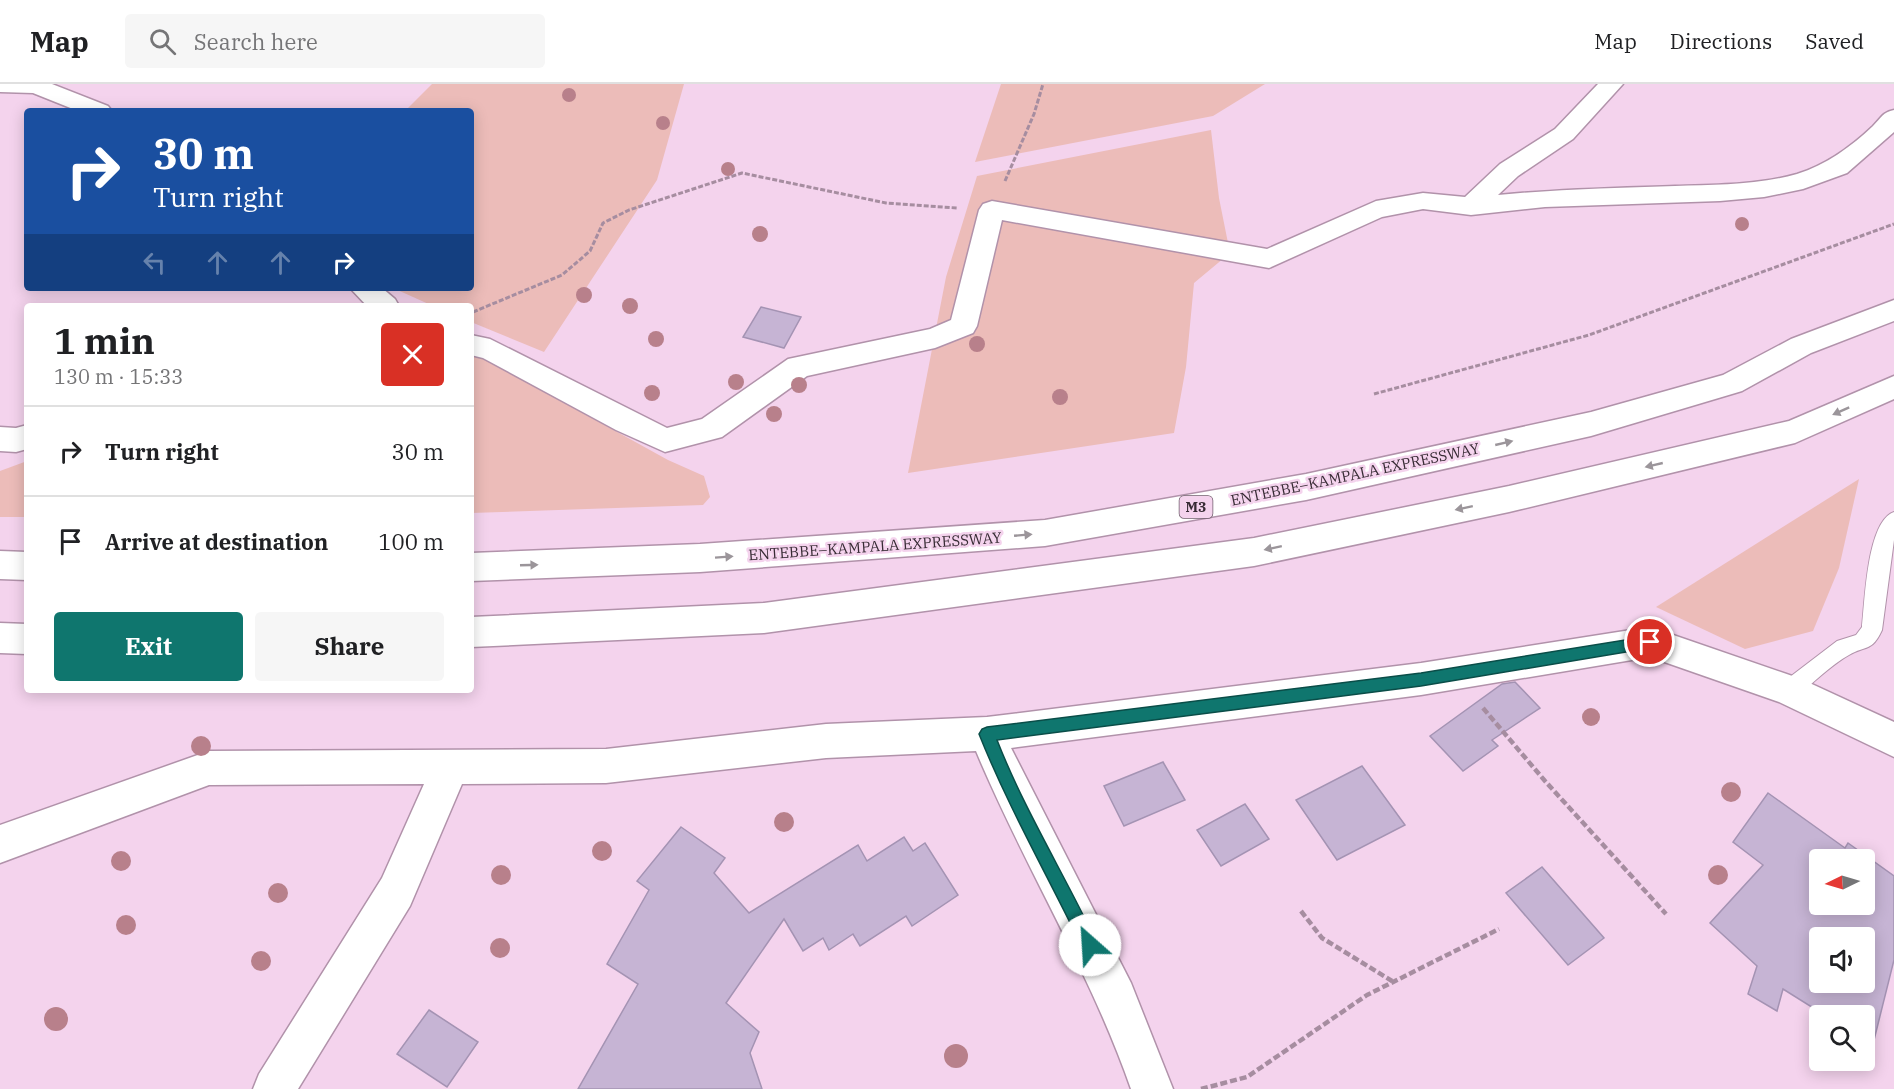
<!DOCTYPE html>
<meta charset="utf-8">
<style>
:root{--surface:#fff;--page:#f6f6f6;--text:#202124;--muted:#757577;--line:#e0e0e0;--accent:#0f766e}
body{margin:0;font-family:"IBM Plex Serif",serif;background:var(--page);color:var(--text);height:100vh;display:flex;flex-direction:column;font-size:22px;white-space:nowrap}
*{box-sizing:border-box;margin:0}
p{font-size:20px;color:var(--muted)}
.icon{flex:none;width:33px;height:33px;fill:none;stroke:currentColor;stroke-width:2;stroke-linecap:round;stroke-linejoin:round}
.map{position:relative;flex:1;overflow:hidden}
.side{position:absolute;left:24px;top:219px;width:450px;height:390px;display:flex;flex-direction:column;background:var(--surface);border-radius:6px;box-shadow:0 3px 15px #0003}
.side>*{flex:none}
.hud{position:absolute;left:24px;top:24px;width:450px;height:183px;border-radius:6px;box-shadow:0 3px 15px #0003;background:#1a4fa0;color:#fff;overflow:hidden}
.needle{width:39px;rotate:265deg}
.fabs{position:absolute;left:1809px;top:765px;display:grid;gap:12px}
.fabs a{display:grid;place-items:center;width:66px;height:66px;border-radius:6px;background:var(--surface);box-shadow:0 3px 15px #0003;font-size:30px}
.pin{position:absolute;display:grid;place-items:center;width:51px;height:51px;color:#fff;margin:-26px;border:3px solid #fff;border-radius:50%;box-shadow:0 2px 6px #0007}
.me{position:absolute;width:66px;margin:-33px;rotate:334deg;stroke-linejoin:round;filter:drop-shadow(0 0 4px #0008)}
.turn{display:flex;align-items:center;gap:21px;height:126px;padding:0 30px;font-size:27px}
.turn .icon{width:78px;height:78px;stroke-width:2.5}
.turn b{display:block;font-size:42px;line-height:51px}
.lanes{display:flex;align-items:center;height:57px;padding:0 30px;background:#0003;justify-content:center;gap:30px;direction:ltr}
.lanes .off{opacity:.35}
.round{display:grid;place-items:center;flex:none;width:63px;height:63px;border-radius:6px;background:var(--page)}
.headline{display:flex;align-items:center;justify-content:space-between;height:102px;padding:0 30px}
h1{font-size:36px;font-weight:800;line-height:45px}
.button{display:flex;gap:12px;margin-top:auto;padding:12px 30px}
.button a{flex:1;height:69px;border-radius:6px;background:var(--accent);color:#fff;font-size:24px;font-weight:800;line-height:69px;text-align:center}
.button a+a{background:var(--page);color:var(--text)}
ul{padding:0;list-style:none}
li{display:flex;align-items:center;gap:18px;height:90px;padding:0 30px;border-top:2px solid var(--line)}
li div{flex:1}
li b{display:block;font-size:22px}
li em{font-style:normal}
header{display:flex;align-items:center;gap:36px;box-sizing:border-box;height:84px;padding:0 30px;background:var(--surface);border-bottom:2px solid var(--line)}
header strong{font-size:28px}
nav{display:flex;gap:33px;margin-inline-start:auto;font-size:21px}
.search{width:420px;height:54px;background:var(--page);display:flex;align-items:center;gap:15px;box-sizing:border-box;padding:0 21px;border-radius:6px;color:var(--muted);font-size:22px}
.map>svg:first-child{display:block}
.green{fill:#ecbcb9}
.building{fill:#c6b4d4;stroke:#a493b3;stroke-width:1.5;fill-rule:evenodd}
.lines{fill:none;stroke-linecap:round;stroke-linejoin:round}
.service-casing{stroke:#b192aa;stroke-width:2}
.minor-casing{stroke:#b192aa;stroke-width:3}
.motorway-casing{stroke:#b192aa;stroke-width:3}
.path-far1{stroke:#a68da0;stroke-width:3;stroke-dasharray:5 2;stroke-linecap:butt}
.path{stroke:#a68da0;stroke-width:4.5;stroke-dasharray:7 3;stroke-linecap:butt}
.service{fill:#fff;fill-rule:evenodd}
.minor{fill:#fff;fill-rule:evenodd}
.motorway{fill:#fff;fill-rule:evenodd}
.tree{fill:#b8808b}
.oneway{fill:#9b959a}
.route{fill:#0f766e;stroke:#0a4d48;stroke-width:1.5}
.labels{text-anchor:middle;dominant-baseline:central;stroke-width:5;stroke-linejoin:round;paint-order:stroke}
.shield{fill:#f4d3ed;stroke:#705d6c;stroke-width:1.5}
.shield-label{font-size:14px;font-weight:bold;fill:#372b34}
.street-label{font-size:15px;fill:#372b34;stroke:#f4d3ed}
</style>
<header>
<strong>Map</strong>
<div class="search"><svg class="icon" aria-label="search" viewBox="0 0 24 24"><circle cx="10" cy="10" r="6"/><path d="M15 15l6 6"/></svg>Search here</div>
<nav><a>Map</a><a>Directions</a><a>Saved</a></nav>
</header>
<div class="map">
<svg width="1894" height="1005" viewBox="0 0 1894 1005">
<rect width="100%" height="100%" fill="#f4d3ed"/>
<g class="green">
<path d="M432 0H684L657 96 544 268 471 238V222H433L393 204H471V27H405Z"/>
<path d="M1001 0H1265L1213 32 975 78Z"/>
<path d="M1211 46 1219 114 1230 169 1194 199 1186 283 1174 349 908 389 946 193 977 92Z"/>
<path d="M490 265 581 328 668 376 704 392 710 413 703 421 471 429V269Z"/>
<path d="M27 377V433H0V387Z"/>
<path d="M1859 395 1839 484 1813 547 1745 565 1656 523Z"/>
</g>
<g class="building">
<path d="M761 223 801 233 784 264 743 253Z"/>
<path d="M1515 598 1540 624 1492 656 1498 662 1463 687 1430 652 1502 600Z"/>
<path d="M1163 678 1185 716 1124 742 1104 702Z"/>
<path d="M1362 682 1405 741 1337 776 1296 716Z"/>
<path d="M1768 709 1845 764 1848 759 1894 792V876L1873 960 1864 955V932H1826L1783 905 1777 927 1748 910 1757 882 1710 839 1763 781 1733 758ZM1820 776H1864V820H1820ZM1820 854H1864V898H1820Z"/>
<path d="M1245 720 1269 755 1221 782 1197 746Z"/>
<path d="M681 743 725 774 714 789 749 829 858 761 867 777 904 753 913 767 925 759 958 811 912 842 906 832 860 862 853 850 829 866 823 854 803 867 784 835 726 919 759 948 750 969 762 1005H578L638 900 607 880 649 806 637 797Z"/>
<path d="M1542 783 1604 854 1568 881 1506 809Z"/>
<path d="M429 926 478 958 447 1003 397 970Z"/>
</g>
<g class="lines">
<defs>
<path id="service" d="M1894 428V456L1882 546C1872 568 1866 561 1849 571 1831 581 1813 599 1796 613L1789 615 1782 613 1779 606 1782 599 1837 557 1856 551 1862 543C1865 517 1867 437 1894 428Z"/>
<g id="minor">
<path d="M0 0H52L108 22 112 27H78L33 9 0 8Z"/>
<path d="M1598 0H1623L1573 55 1518 92 1498 111C1557 105 1616 104 1675 102 1715 101 1758 101 1797 90 1826 81 1852 62 1873 42 1881 34 1883 28 1894 26V48L1847 89 1803 105 1764 113 1720 117 1545 123 1471 131 1423 125 1382 133 1269 184 1002 136 977 242 973 249 935 264 807 292 722 353 665 368 616 346 483 274 471 271V251L490 255 667 344 702 335 788 275 930 245 951 236 979 126 983 120 992 117 1267 165 1376 117 1423 109 1465 113 1500 80 1555 45Z"/>
<path d="M350 204H382L395 215 399 222H367Z"/>
<path d="M27 341V365L16 368 0 367V343L16 344Z"/>
<path d="M1650 543 1801 595 1894 638V673L1779 618 1650 573 1421 611 1011 664 1131 899 1173 1005H1131C1090 887 1024 782 976 667L826 674 606 699 462 700 410 822 298 1005H253L259 990 382 794 424 700 209 701 0 779V741L209 667 606 665 826 640 987 633 1421 579Z"/>
</g>
<g id="motorway">
<path d="M1894 216V237L1811 269 1742 307 1732 310 1591 352 1306 416 1045 462 700 488 471 497V469L700 460 1045 436 1306 390 1591 328 1723 291 1791 255Z"/>
<path d="M1894 292V315L1795 359 1509 428 1254 482 764 549 471 563V533L764 519 1254 454 1509 402 1789 337Z"/>
<path d="M0 467 27 468V496L0 495Z"/>
<path d="M0 539 27 540V570L0 569Z"/>
</g>
</defs>
<use href="#service" class="service-casing"/>
<use href="#minor" class="minor-casing"/>
<use href="#motorway" class="motorway-casing"/>
<g class="path-far1">
<path d="M1005 97 1034 30 1043 0"/>
<path d="M473 228 562 191 590 167 603 139 629 126 742 89 886 119 957 124"/>
<path d="M1374 310 1589 251 1894 140"/>
</g>
<g class="path">
<path d="M1483 624 1545 697 1666 830"/>
<path d="M1301 827 1322 854 1392 897"/>
<path d="M1201 1005 1247 993 1367 911 1499 845"/>
</g>
<use href="#service" class="service"/>
<use href="#minor" class="minor"/>
<use href="#motorway" class="motorway"/>
</g>
<g class="tree">
<circle cx="569" cy="11" r="7"/>
<circle cx="663" cy="39" r="7"/>
<circle cx="728" cy="85" r="7"/>
<circle cx="1742" cy="140" r="7"/>
<circle cx="760" cy="150" r="8"/>
<circle cx="584" cy="211" r="8"/>
<circle cx="630" cy="222" r="8"/>
<circle cx="656" cy="255" r="8"/>
<circle cx="977" cy="260" r="8"/>
<circle cx="736" cy="298" r="8"/>
<circle cx="799" cy="301" r="8"/>
<circle cx="652" cy="309" r="8"/>
<circle cx="1060" cy="313" r="8"/>
<circle cx="774" cy="330" r="8"/>
<circle cx="1591" cy="633" r="9"/>
<circle cx="201" cy="662" r="10"/>
<circle cx="1731" cy="708" r="10"/>
<circle cx="784" cy="738" r="10"/>
<circle cx="602" cy="767" r="10"/>
<circle cx="121" cy="777" r="10"/>
<circle cx="501" cy="791" r="10"/>
<circle cx="1718" cy="791" r="10"/>
<circle cx="278" cy="809" r="10"/>
<circle cx="126" cy="841" r="10"/>
<circle cx="500" cy="864" r="10"/>
<circle cx="261" cy="877" r="10"/>
<circle cx="56" cy="935" r="12"/>
<circle cx="956" cy="972" r="12"/>
</g>
<defs><path id="oneway-solid" d="M-6-.8H1V-3.2L6.5 0L1 3.2V.8H-6Z" transform="scale(1.5)"/></defs>
<g class="oneway">
<use href="#oneway-solid" transform="translate(1841 327) rotate(156)"/>
<use href="#oneway-solid" transform="translate(1504 359) rotate(-13)"/>
<use href="#oneway-solid" transform="translate(1654 381) rotate(167)"/>
<use href="#oneway-solid" transform="translate(1464 424) rotate(168)"/>
<use href="#oneway-solid" transform="translate(1023 451) rotate(-5)"/>
<use href="#oneway-solid" transform="translate(1273 464) rotate(168)"/>
<use href="#oneway-solid" transform="translate(724 473) rotate(-4)"/>
<use href="#oneway-solid" transform="translate(529 481) rotate(-2)"/>
</g>
<path class="route" d="M1650 552 1655 554 1657 558 1655 563 1650 564 1421 602 997 656C1024 725 1063 788 1095 855L1098 861 1095 867 1090 869 1084 867C1049 794 1009 725 979 650L982 645 987 643 1421 589Z"/>
<g class="labels">
<rect class="shield" x="1179.5" y="412" width="33" height="22" rx="4.5"/>
<g class="shield-label">
<text x="1196" y="423">M3</text>
</g>
<g class="street-label">
<text transform="translate(1355 390) rotate(-12)">ENTEBBE–KAMPALA EXPRESSWAY</text>
<text transform="translate(875 462) rotate(-4)">ENTEBBE–KAMPALA EXPRESSWAY</text>
</g>
</g>
</svg>
<div class="fabs">
<a><svg class="needle" viewBox="-14 -14 28 28"><path d="M0-13l5 13h-10z" fill="#e53935"/><path d="M0 13l5-13h-10z" fill="#757577"/></svg></a>
<a><svg class="icon" aria-label="sound" viewBox="0 0 24 24"><path d="M4 9h4l5-4v14l-5-4H4zM17 9q2 3 0 6"/></svg></a>
<a><svg class="icon" aria-label="search" viewBox="0 0 24 24"><circle cx="10" cy="10" r="6"/><path d="M15 15l6 6"/></svg></a>
</div>
<div class="pin" style="left:1650px;top:558px;background:#d93025"><svg class="icon" aria-label="arrive" viewBox="0 0 24 24"><path d="M6 21V4h12l-3 4 3 4H6"/></svg></div>
<svg class="me" style="left:1090px;top:861px" viewBox="-20 -20 40 40"><circle r="19" fill="#fff"/><path d="M0-13L10 11 0 6-10 11z" fill="#0f766e"/></svg>
<div class="hud">
<div class="turn"><svg class="icon" aria-label="right" viewBox="0 0 24 24"><path d="M7 20v-9h11M14 6l5 5-5 5"/></svg><div><b>30 m</b>Turn right</div></div>
<div class="lanes"><svg class="icon off" aria-label="left" viewBox="0 0 24 24"><path d="M17 20v-9H6M10 6l-5 5 5 5"/></svg><svg class="icon off" aria-label="ahead" viewBox="0 0 24 24"><path d="M12 20V5M6 11l6-6 6 6"/></svg><svg class="icon off" aria-label="ahead" viewBox="0 0 24 24"><path d="M12 20V5M6 11l6-6 6 6"/></svg><svg class="icon" aria-label="right" viewBox="0 0 24 24"><path d="M7 20v-9h11M14 6l5 5-5 5"/></svg></div>
</div>
<section class="side">
<div class="headline"><div><h1>1 min</h1><p>130 m · 15:33</p></div><a class="round" style="background:#d93025;color:#fff"><svg class="icon" aria-label="close" viewBox="0 0 24 24"><path d="M6 6l12 12M18 6L6 18"/></svg></a></div>
<ul>
<li><svg class="icon" aria-label="right" viewBox="0 0 24 24"><path d="M7 20v-9h11M14 6l5 5-5 5"/></svg><div><b>Turn right</b></div><em>30 m</em></li>
<li><svg class="icon" aria-label="arrive" viewBox="0 0 24 24"><path d="M6 21V4h12l-3 4 3 4H6"/></svg><div><b>Arrive at destination</b></div><em>100 m</em></li>
</ul>
<div class="button"><a>Exit</a><a>Share</a></div>
</section>
</div>
